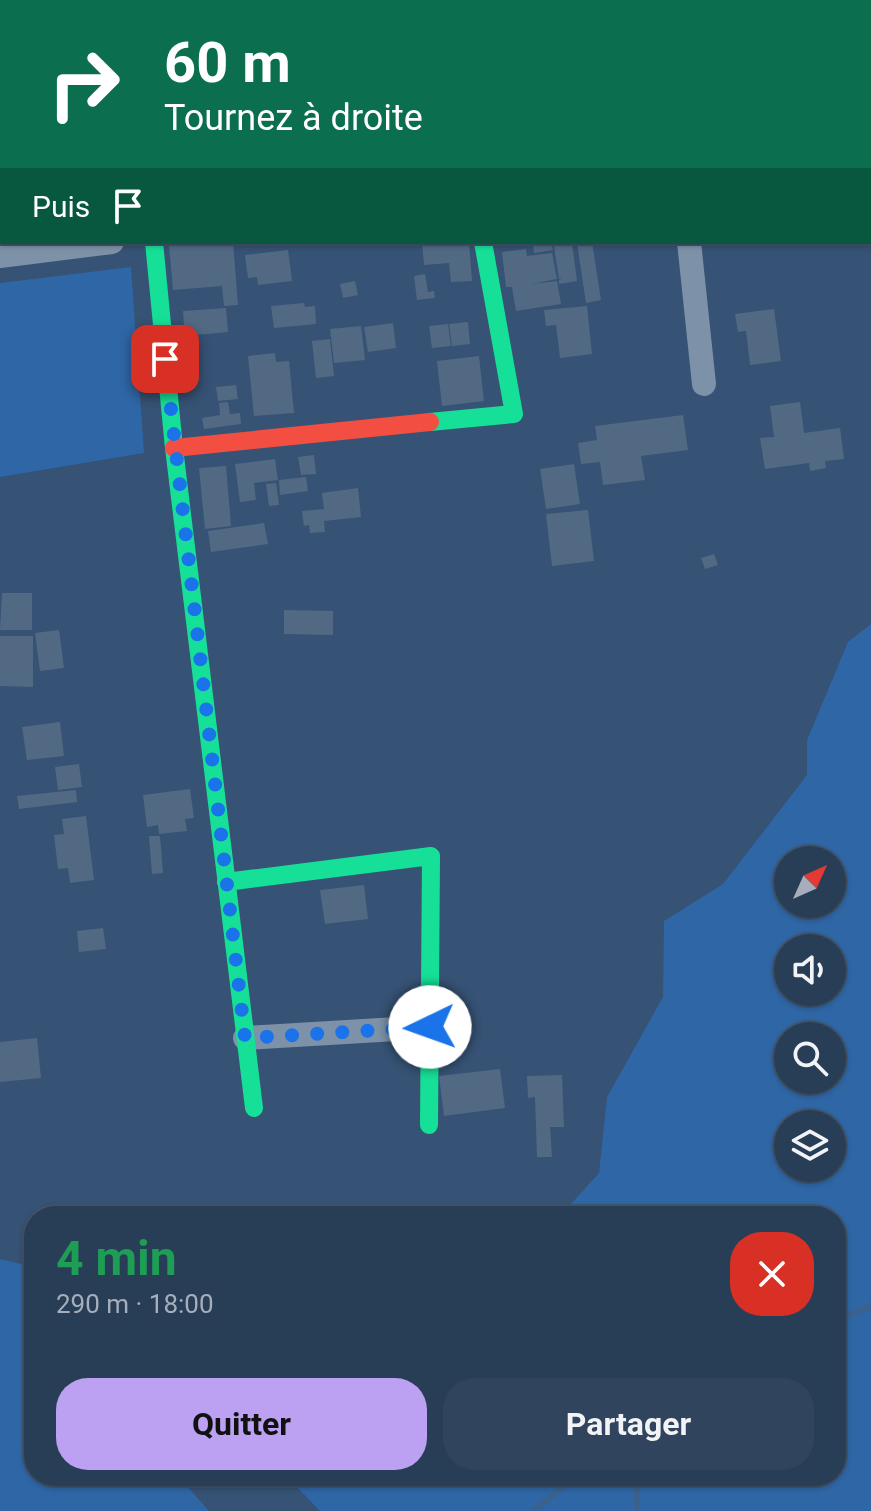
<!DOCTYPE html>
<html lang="fr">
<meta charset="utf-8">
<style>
:root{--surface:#283e57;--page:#30455d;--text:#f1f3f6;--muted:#a5aeba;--line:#44576d;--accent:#bca0f2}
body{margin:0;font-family:Roboto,sans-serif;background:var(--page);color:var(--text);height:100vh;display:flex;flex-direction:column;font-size:30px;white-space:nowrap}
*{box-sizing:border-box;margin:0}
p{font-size:26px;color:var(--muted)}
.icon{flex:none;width:44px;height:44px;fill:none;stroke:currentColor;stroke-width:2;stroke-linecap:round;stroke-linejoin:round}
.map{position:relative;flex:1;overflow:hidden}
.drawer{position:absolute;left:24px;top:1206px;width:822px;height:280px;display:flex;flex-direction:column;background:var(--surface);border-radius:32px;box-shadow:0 2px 6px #0004,0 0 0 2px var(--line)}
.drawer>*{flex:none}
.top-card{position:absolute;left:0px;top:0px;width:872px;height:244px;box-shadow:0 2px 6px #0004,0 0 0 2px var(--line);background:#0b6e4f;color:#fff;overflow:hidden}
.needle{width:52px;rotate:45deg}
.buttons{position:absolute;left:774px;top:846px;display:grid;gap:16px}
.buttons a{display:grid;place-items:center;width:72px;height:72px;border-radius:50%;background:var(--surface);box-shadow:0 2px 6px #0004,0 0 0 2px var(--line);font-size:40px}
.pin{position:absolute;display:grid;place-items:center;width:68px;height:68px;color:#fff;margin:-34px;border-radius:16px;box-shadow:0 4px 12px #0006}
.me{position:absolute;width:88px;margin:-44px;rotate:267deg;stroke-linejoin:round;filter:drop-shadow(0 0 6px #0008)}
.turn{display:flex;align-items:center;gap:28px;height:168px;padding:0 32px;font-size:36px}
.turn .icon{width:104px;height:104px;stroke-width:2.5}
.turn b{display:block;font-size:56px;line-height:68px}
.then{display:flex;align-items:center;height:76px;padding:0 32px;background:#0003;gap:16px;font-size:30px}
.round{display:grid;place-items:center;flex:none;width:84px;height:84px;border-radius:32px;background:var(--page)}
.summary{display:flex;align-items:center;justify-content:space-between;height:136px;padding:0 32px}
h1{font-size:48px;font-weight:700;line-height:60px;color:#1e9e55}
.cta{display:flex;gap:16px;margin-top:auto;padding:16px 32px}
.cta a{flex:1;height:92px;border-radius:32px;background:var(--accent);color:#111;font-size:32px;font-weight:700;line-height:92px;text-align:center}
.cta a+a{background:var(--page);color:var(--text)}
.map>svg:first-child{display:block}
.green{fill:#2f66a5;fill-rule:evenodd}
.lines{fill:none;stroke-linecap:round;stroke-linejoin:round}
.stream{stroke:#3b618d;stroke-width:6}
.building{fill:#526984}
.street{stroke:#7d92a8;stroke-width:24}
.fast{stroke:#16e098;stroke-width:18}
.slow{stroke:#ffcf43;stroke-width:18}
.jam{stroke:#f24e42;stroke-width:18}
.route{stroke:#1a73e8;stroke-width:14;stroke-dasharray:0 25.2}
</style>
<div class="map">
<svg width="871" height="1511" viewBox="0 0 871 1511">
<rect width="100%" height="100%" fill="#365274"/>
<g class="green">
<path d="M131 267 144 453 0 477V283Z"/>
<path d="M871 624V1511H320L286 1476H836V1216H560L599 1173 607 1097 663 997 664 921 723 884 807 775V740L848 642ZM788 860H832V904H788ZM788 948H832V992H788ZM788 1036H832V1080H788ZM788 1124H832V1168H788Z"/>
<path d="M0 1259 34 1267V1476H178L209 1511H0Z"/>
</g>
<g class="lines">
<g class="stream">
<path d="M836 1320 871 1306"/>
<path d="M637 1476V1511"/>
<path d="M534 1511 576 1476"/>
</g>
</g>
<g class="building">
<path d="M211 242H233L238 305 224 306 222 286 173 290 169 246Z"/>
<path d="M422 242H469L472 281 451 282 449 263 424 265Z"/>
<path d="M533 242H551L553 250 534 253Z"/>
<path d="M592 242 601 300 586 303 577 243Z"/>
<path d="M572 243 577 281 559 284V280L563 278 559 279 554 246Z"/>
<path d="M526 249 527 256 552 253 557 279 531 284 557 281 561 304 516 311 512 287H506L502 252Z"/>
<path d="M288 250 292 281 258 285 257 277 248 278 245 255Z"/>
<path d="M425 274 428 292 434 291 435 298 417 300 414 276Z"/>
<path d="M355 281 358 295 343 298 340 284Z"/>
<path d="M304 303 305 307 315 306 316 324 274 328 271 306Z"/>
<path d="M587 306 592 354 560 358 556 325 546 326 544 310Z"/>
<path d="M226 308 228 332 196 335V339L185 340 183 311Z"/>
<path d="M774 309 781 361 750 365 746 331 738 332 735 314Z"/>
<path d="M468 322 470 344 452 346 449 324Z"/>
<path d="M393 323 396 348 368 352 364 327Z"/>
<path d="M448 324 451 346 432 348 429 326Z"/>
<path d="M361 326 365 360 334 363 330 329Z"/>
<path d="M330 339 334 376 316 378 312 341Z"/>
<path d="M275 353 276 362 289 361 294 413 254 416 248 356Z"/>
<path d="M479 356 484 401 442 406 437 361Z"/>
<path d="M236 385 238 399 218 401 216 387Z"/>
<path d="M228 402 230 414 240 413 241 424 204 429 202 418 220 415 219 403Z"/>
<path d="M800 402 804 433 840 428 844 459 825 461 826 468 810 471 809 463 765 469 760 438 774 437 770 406Z"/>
<path d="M683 415 688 450 641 456 645 480 603 485 600 462 581 464 578 443 597 440 595 426Z"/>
<path d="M314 455 316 474 301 475 298 457Z"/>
<path d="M275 459 278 480 254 483 256 500 240 502 235 464Z"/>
<path d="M574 464 580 504 546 509 540 469Z"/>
<path d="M226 466 231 526 205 529 199 468Z"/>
<path d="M306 477 308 491 280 495 279 480Z"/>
<path d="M276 483 279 505 269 506 266 484Z"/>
<path d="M358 488 361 517 324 521 325 532 310 533 309 525 304 526 302 511 324 509 322 493Z"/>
<path d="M588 510 594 561 552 566 546 514Z"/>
<path d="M264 523 268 544 211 552 208 531Z"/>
<path d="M714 554 718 565 705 569 701 558Z"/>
<path d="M2 593H32V630H0Z"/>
<path d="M284 610 333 611V635L284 634Z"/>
<path d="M59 630 64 668 40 671 35 633Z"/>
<path d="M0 636H33V687L0 686Z"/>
<path d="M60 722 64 756 27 760 22 727Z"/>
<path d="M79 764 82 787 58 790 55 767Z"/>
<path d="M190 789 194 818 185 819 187 831 159 834 158 825 147 827 143 795Z"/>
<path d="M76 790 77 802 19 809 17 796Z"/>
<path d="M86 816 94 880 70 883 68 868 58 869 54 835 64 834 62 819Z"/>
<path d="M149 836H160L163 873 152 874Z"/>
<path d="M364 885 368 919 325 924 320 890Z"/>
<path d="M103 928 106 949 79 952 77 931Z"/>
<path d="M37 1038 41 1078 0 1082V1042Z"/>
<path d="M500 1069 505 1108 444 1116 439 1076Z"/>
<path d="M562 1075 564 1127H550L552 1157H537L535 1097 528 1098 527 1076Z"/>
</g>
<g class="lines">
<g class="street">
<path d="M125 0V2"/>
<path d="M663 0V2"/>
<path d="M361 2V0"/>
<path d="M689 242 704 384"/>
<path d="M0 256 112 242"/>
<path d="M245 1038 430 1027"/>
</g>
<g class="fast">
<path d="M506 2 531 0"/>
<path d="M154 242 174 448 254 1108"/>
<path d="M430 422 514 414 483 242"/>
<path d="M226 882 431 856 429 1125"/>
</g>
<path class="slow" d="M0 48H2"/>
<path class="jam" d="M174 448 430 422"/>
</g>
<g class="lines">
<path class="route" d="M165 359 245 1038 430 1027"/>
</g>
</svg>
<div class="buttons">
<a><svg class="needle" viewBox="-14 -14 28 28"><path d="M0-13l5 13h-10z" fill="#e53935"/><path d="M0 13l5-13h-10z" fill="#a5aeba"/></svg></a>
<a><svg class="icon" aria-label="sound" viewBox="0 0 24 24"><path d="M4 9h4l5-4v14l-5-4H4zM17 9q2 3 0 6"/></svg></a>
<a><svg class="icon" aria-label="search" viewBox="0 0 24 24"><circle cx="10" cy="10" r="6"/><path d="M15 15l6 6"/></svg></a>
<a><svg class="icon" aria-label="layers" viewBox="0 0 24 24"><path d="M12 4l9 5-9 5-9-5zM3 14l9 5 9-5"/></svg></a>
</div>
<div class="pin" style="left:165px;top:359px;background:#d93025"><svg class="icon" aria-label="arrive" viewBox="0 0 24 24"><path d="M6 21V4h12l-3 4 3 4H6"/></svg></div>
<svg class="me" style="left:430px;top:1027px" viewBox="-20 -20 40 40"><circle r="19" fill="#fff"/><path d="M0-13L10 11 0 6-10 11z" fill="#1a73e8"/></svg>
<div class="top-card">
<div class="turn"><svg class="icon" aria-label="right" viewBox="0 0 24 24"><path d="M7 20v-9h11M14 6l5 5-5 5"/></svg><div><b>60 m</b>Tournez à droite</div></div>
<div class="then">Puis<svg class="icon" aria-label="arrive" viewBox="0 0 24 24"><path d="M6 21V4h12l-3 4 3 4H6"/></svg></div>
</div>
<section class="drawer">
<div class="summary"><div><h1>4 min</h1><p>290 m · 18:00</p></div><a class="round" style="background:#d93025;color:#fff"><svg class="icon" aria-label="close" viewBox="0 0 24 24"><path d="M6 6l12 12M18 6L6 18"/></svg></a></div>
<div class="cta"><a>Quitter</a><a>Partager</a></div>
</section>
</div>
